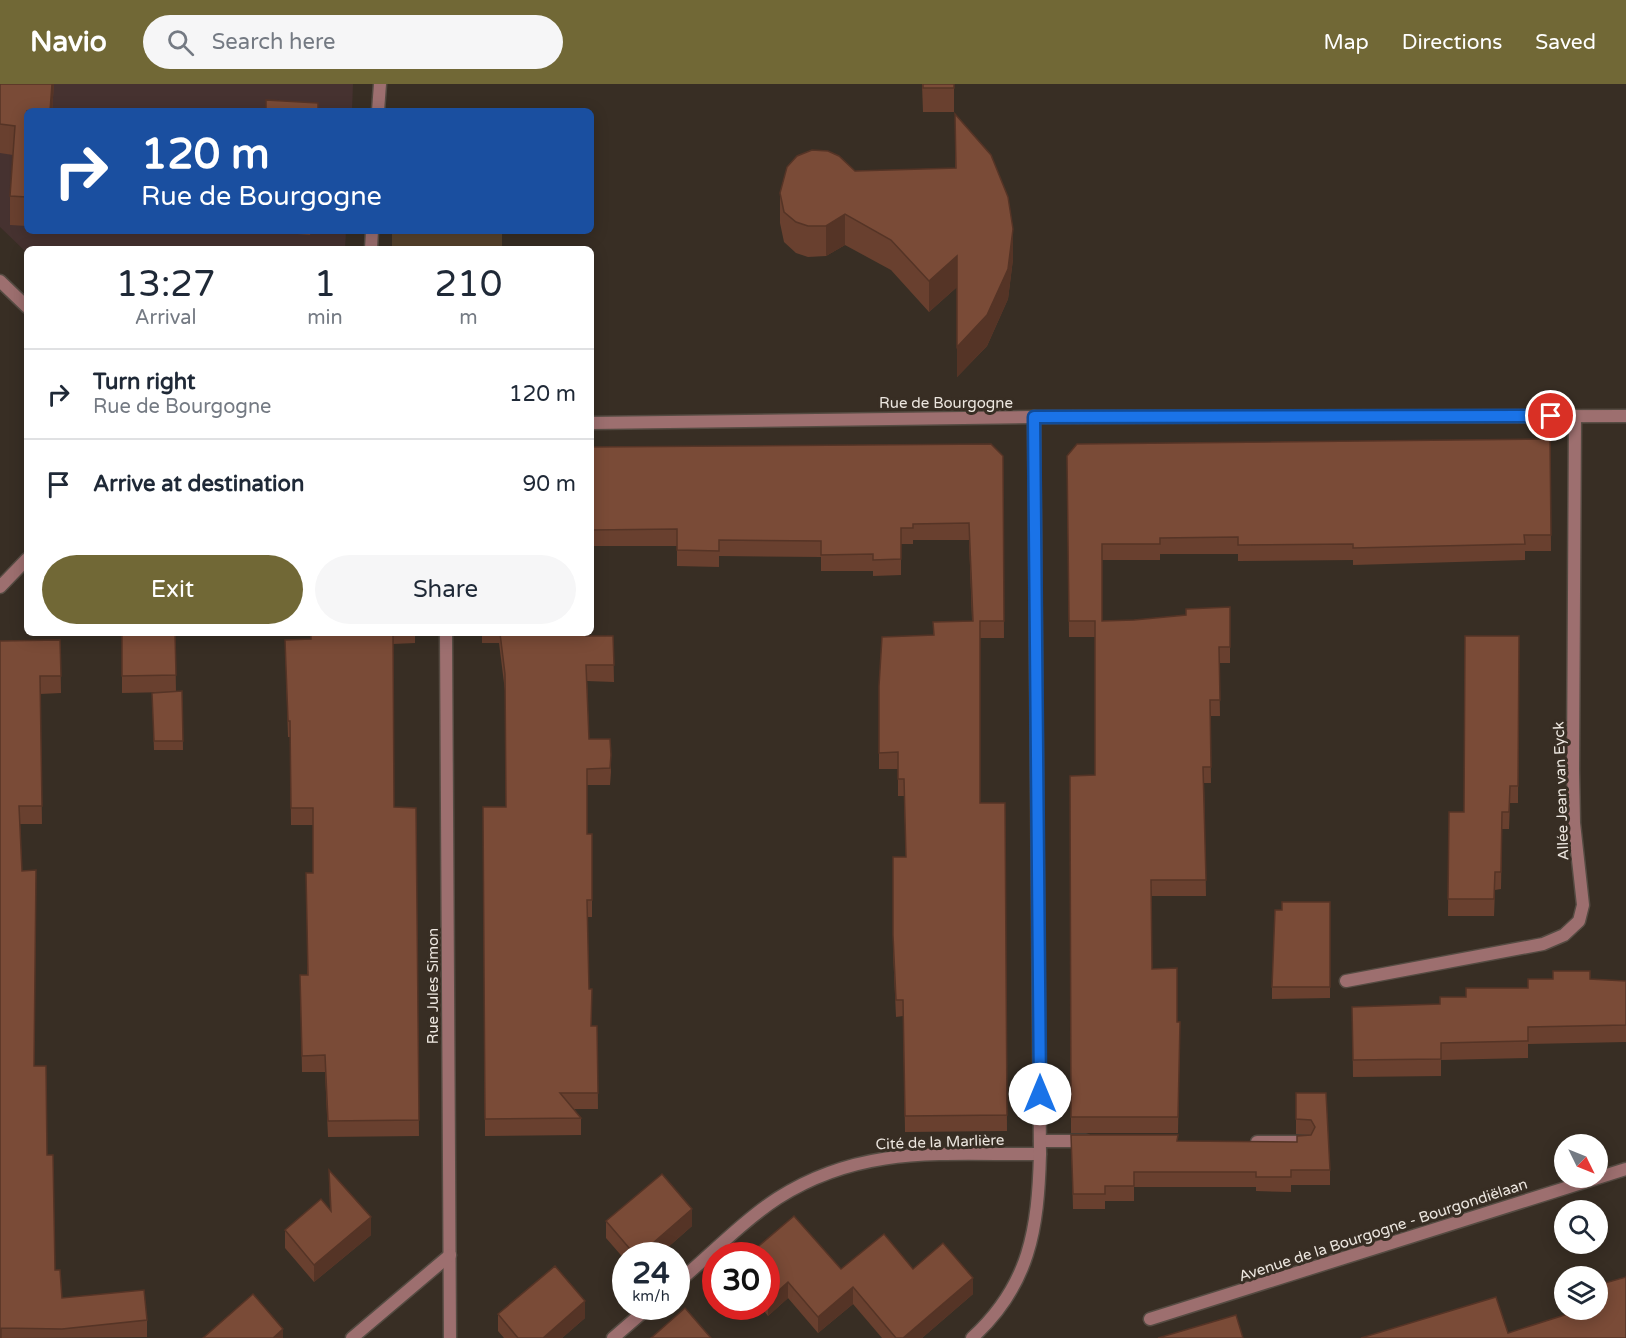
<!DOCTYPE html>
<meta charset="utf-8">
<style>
:root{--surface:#fff;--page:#f6f6f7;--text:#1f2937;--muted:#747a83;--line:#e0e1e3;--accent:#716836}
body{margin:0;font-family:"Varela Round",sans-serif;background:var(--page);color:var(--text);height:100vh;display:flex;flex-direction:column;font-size:22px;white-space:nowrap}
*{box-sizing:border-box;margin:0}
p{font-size:20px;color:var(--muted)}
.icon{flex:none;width:33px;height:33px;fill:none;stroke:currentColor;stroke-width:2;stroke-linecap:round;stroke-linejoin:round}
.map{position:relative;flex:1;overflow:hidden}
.panel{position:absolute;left:24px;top:162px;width:570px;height:390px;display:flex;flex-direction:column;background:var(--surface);border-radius:9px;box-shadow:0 3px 15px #0003}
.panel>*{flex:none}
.top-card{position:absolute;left:24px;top:24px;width:570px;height:126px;border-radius:9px;box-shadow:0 3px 15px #0003;background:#1a4fa0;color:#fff;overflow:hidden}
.needle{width:39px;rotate:133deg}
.tools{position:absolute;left:1554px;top:1050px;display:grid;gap:12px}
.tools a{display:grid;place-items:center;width:54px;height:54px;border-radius:50%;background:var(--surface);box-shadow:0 3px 15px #0003;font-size:30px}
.speed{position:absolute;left:612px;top:1158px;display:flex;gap:12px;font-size:30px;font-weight:700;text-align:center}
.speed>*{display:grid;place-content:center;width:78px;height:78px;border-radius:50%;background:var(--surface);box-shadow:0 3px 15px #0003;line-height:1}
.speed small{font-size:15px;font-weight:400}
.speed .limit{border:9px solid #d22;background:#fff;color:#111}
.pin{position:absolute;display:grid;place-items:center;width:51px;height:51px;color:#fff;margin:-26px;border:3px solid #fff;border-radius:50%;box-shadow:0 2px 6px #0007}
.me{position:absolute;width:66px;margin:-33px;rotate:0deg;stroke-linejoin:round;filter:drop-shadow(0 0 4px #0008)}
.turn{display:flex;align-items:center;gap:21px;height:126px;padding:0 18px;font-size:27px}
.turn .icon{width:78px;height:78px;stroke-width:2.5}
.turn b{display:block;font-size:42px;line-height:51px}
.eta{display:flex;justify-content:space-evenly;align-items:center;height:102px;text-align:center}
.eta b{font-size:36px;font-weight:600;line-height:42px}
.primary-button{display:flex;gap:12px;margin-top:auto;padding:12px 18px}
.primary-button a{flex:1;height:69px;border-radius:36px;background:var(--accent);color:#fff;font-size:24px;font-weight:600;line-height:69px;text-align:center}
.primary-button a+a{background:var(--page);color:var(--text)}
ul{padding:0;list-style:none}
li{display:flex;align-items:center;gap:18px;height:90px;padding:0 18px;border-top:2px solid var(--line)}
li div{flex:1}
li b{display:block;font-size:22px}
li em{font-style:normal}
header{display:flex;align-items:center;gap:36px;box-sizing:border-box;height:84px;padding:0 30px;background:var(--accent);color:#fff}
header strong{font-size:28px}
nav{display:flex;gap:33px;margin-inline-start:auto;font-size:21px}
.search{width:420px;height:54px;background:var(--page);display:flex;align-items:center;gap:15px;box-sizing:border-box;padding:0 21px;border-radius:33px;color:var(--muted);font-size:22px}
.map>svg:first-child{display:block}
.education{fill:#463230}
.green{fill:#57432d}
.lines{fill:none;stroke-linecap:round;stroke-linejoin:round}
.service-casing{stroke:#554b42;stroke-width:15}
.minor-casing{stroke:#554b42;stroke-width:15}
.tertiary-casing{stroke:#554b42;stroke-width:15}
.service{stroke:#9d6f6f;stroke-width:12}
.minor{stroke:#9d6f6f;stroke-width:12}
.tertiary{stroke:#9d6f6f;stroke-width:12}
.wall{fill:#69402f}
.shaded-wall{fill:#553426}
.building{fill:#7a4b37;stroke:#553426;stroke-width:1.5}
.route-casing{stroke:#114b97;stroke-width:15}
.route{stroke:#1a73e8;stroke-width:10}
.labels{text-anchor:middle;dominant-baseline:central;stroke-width:6;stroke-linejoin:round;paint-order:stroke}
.street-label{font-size:15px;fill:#ece6df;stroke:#382e24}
</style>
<header>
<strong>Navio</strong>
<div class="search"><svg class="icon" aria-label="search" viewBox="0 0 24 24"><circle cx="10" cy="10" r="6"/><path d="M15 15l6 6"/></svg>Search here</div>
<nav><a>Map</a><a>Directions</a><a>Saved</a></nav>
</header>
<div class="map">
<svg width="1626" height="1254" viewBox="0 0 1626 1254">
<rect width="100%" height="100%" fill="#382e24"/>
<path class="education" d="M0 0H353L352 27H27V147H346L345 165H27V169L0 143Z"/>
<rect class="green" x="392" y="147" width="110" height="18"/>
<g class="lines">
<defs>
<g id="service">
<path d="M378 27 380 0"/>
<path d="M371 165 372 147"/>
<path d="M1040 1057H1086"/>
<path d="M1257 1058H1307"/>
</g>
<g id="minor">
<path d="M0 503 27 475"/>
<path d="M446 549 450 1254"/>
<path d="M1346 897 1543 860 1564 851 1579 837 1583 821 1574 739 1573 686 1575 332"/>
<path d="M676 1200C708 1173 744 1136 778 1114 863 1060 944 1071 1040 1070"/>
<path d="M1150 1235 1626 1085"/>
<path d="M352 1254 450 1171"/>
<path d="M613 1254 650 1222"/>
<path d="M972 1254C1030 1201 1038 1145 1040 1070L1034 333"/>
</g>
<g id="tertiary">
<path d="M0 197 27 223"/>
<path d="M591 339 1034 333 1626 332"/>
</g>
</defs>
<use href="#service" class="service-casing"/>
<use href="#minor" class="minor-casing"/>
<use href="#tertiary" class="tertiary-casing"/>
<use href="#service" class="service"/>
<use href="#minor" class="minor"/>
<use href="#tertiary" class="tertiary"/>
</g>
<g class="wall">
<path d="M0 0H54L52 27H27V142L10 141V112L13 71 0 69Z"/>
<path d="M922 0H954V28H923Z"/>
<path d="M955 30 1013 175 1008 215 987 262 957 293V203L929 228 891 186 845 161 826 172 808 173 796 169 784 158 780 139V109L855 87 955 84Z"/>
<path d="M258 147H311L310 151Z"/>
<path d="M1550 355 1551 467H1525V476L1353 481V476L1238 477V470H1160V476H1102V537L1134 536 1186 531 1230 523V579H1219L1220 632H1210L1211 699H1204L1206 812H1151L1152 885 1177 938H1180L1178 1049H1071L1070 692 1095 691V553H1069L1067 372Z"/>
<path d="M591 363 1003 372 1004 554H980V719H1005L1007 1047 905 1048 903 932 896 933 893 867V773H906L904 712H898V685H879V602L933 551V538L972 537 969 456H913V460H901V491L873 492V487H821V473L719 472V483L677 482V462H591Z"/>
<path d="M122 549H175L176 608 182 607 183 666H154L152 609 168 608 122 609Z"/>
<path d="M311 549H415V559L393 560V623L394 723 416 724 419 1052 328 1053 325 988H302L300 891H307L313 789V741H291L290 653H288L285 556 311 555Z"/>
<path d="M482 549H586V552H613L614 598 587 597 589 655H610L611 688 610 701H587V750H592V833H587L589 905 591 942H597L598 1025H574L581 1034V1051L485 1052 483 723H506L505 607 499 559H482Z"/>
<path d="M1519 552 1518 719H1510L1509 745H1502L1501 805 1495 806 1494 832H1448L1449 728H1464Z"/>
<path d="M60 556 61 609 40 610 42 740H20L22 787 34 982 47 1071 55 1186 62 1214 147 1236V1253L0 1254V557Z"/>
<path d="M1330 818V914L1272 915V903L1282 826Z"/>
<path d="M1590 895 1626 897V958L1528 960V974L1441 976V992L1353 993 1352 923 1440 920 1466 913Z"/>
<path d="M1296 1009H1326L1330 1086V1101H1291V1108L1256 1107V1103H1134V1117H1105V1125H1073L1071 1051 1177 1057 1297 1058 1311 1051 1296 1050Z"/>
<path d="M329 1086 371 1151 314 1198 285 1164V1146L330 1126Z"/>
<path d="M606 1137 692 1142 658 1172H626V1177L606 1154Z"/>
<path d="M766 1172 841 1185H913L973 1210 922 1254H882L853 1220 818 1249 788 1214 768 1232 760 1222H766Z"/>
<path d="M498 1230 585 1234 562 1254H504L498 1247Z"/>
</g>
<g class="shaded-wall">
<path d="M52 0H54L52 27H50Z"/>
<path d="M845 130V161L826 172V142Z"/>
<path d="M1013 145V175L1008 215 987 262 957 293V263Z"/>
<path d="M957 172V203L929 228V197Z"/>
<path d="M692 1125V1142L658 1172H638Z"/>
<path d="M371 1133V1151L314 1198V1181Z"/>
<path d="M973 1194V1210L922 1254H903Z"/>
<path d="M788 1198V1214L768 1232V1216Z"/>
<path d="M853 1203V1220L818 1249V1233Z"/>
<path d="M585 1217V1234L562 1254H543Z"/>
<path d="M283 1245V1254H273Z"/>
</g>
<g class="building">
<path d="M0 0H52L50 27H27V113L10 112 15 42 0 40Z"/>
<rect x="923" y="0" width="31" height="4"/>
<path d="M266 16 318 19V27H266Z"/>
<path d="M955 30 991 71 1008 113 1013 145 1008 185 987 231 957 263V172L929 197 891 156 845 130 826 142H808L796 138 784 128 780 109 787 83 797 72 812 66 828 67 839 72 855 87 956 84Z"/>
<path d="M1550 355 1551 451H1524L1525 460 1353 464V460L1238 461V453L1160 454V460H1102V537L1134 536 1186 531V525L1230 523V563H1219L1220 616H1210L1211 683H1203L1206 796H1151L1152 885 1177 884V938H1180L1178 1033H1071L1070 692 1095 691V537H1069L1067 372 1077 360Z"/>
<path d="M991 360 1003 372 1004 537H980V719H1005L1007 1031 905 1032 903 916H896L893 851V773H906L904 695H898V668L879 669V602L882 553 934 551 933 538 973 537 969 439 913 440V444H901V475L873 476V470L821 471V457L719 456V467L677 466V445L591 446V363Z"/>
<path d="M122 549H175L176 591 122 592Z"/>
<path d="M311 549H393L394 723 416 724 419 1036 328 1037 325 971 302 972 300 891H308L306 789H313V724H291L290 637H288L285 556 311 555Z"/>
<path d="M500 549H586V552H613L614 581H586L589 655H610L611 671 610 684 587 685V750H592V816H587L589 905H592L591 942H597L598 1009H560L581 1034 485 1035 483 723H506L505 590Z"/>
<path d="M1465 552H1519L1518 702H1510L1509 728H1502L1501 788H1495L1494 815H1448L1449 728H1464Z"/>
<path d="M60 556 61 592H40L42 722H19L22 787 36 786 34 982H46L47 1071H53L55 1186H60L62 1214 144 1206 147 1236 62 1245 1 1244V1254H0V557Z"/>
<path d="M182 607 183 657H154L152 609Z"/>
<path d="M1282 818H1330V903H1272L1275 826H1282Z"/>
<path d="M1553 887H1590V895L1626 897V941L1528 943V957L1441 959V975L1353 976 1352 923 1440 920V913H1466V904H1528V895H1553Z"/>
<path d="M1296 1009H1326L1330 1086H1291V1093H1256V1088H1134V1102H1105V1110H1073L1071 1051H1178L1177 1057 1297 1058V1052L1311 1051 1315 1043 1311 1036 1296 1035Z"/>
<path d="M329 1086 371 1133 314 1181 285 1146 321 1115 331 1127Z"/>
<path d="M662 1090 692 1125 638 1172H636L606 1137Z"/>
<path d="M794 1132 841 1185 884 1150 913 1185 943 1159 973 1194 903 1254H896L853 1203 818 1233 788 1198 768 1216 766 1214V1172H747Z"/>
<path d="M555 1182 585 1217 543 1254H518L498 1230Z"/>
<path d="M1626 1193V1254H1361L1496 1213 1508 1249 1574 1228 1573 1226H1598V1201Z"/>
<path d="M253 1210 283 1245 273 1254H203Z"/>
<path d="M685 1224 711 1254H651Z"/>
<path d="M1236 1231 1243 1254H1158Z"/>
</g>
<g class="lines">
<defs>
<path id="route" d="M1040 1010 1034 333 1551 332"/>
</defs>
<use href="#route" class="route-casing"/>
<use href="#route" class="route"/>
</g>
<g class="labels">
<g class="street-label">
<text x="946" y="319">Rue de Bourgogne</text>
<text transform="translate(1561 707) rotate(-92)">Allée Jean van Eyck</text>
<text transform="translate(433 902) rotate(-90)">Rue Jules Simon</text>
<text transform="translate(940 1058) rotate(-2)">Cité de la Marlière</text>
<text transform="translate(1383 1146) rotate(-18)">Avenue de la Bourgogne - Bourgondiëlaan</text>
</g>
</g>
</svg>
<div class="tools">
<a><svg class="needle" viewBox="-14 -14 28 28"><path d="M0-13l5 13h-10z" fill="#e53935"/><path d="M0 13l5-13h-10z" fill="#747a83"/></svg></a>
<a><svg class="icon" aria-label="search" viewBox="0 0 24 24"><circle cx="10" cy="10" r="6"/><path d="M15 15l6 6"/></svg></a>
<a><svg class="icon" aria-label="layers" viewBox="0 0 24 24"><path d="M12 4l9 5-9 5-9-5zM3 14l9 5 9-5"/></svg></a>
</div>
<div class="speed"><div>24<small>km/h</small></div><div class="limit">30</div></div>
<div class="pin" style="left:1551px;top:332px;background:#d93025"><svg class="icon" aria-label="arrive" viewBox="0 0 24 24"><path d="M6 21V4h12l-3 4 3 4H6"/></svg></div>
<svg class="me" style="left:1040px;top:1010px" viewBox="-20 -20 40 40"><circle r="19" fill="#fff"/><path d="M0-13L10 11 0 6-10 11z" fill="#1a73e8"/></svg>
<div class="top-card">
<div class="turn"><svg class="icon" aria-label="right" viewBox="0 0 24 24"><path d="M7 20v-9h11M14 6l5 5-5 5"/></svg><div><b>120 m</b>Rue de Bourgogne</div></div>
</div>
<section class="panel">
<div class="eta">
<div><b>13:27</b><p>Arrival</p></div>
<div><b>1</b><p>min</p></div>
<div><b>210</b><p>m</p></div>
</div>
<ul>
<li><svg class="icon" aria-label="right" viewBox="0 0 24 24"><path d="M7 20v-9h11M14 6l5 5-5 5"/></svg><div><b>Turn right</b><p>Rue de Bourgogne</p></div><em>120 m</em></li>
<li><svg class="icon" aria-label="arrive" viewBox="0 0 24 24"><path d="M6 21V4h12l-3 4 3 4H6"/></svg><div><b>Arrive at destination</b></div><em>90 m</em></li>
</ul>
<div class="primary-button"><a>Exit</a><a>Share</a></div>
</section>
</div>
